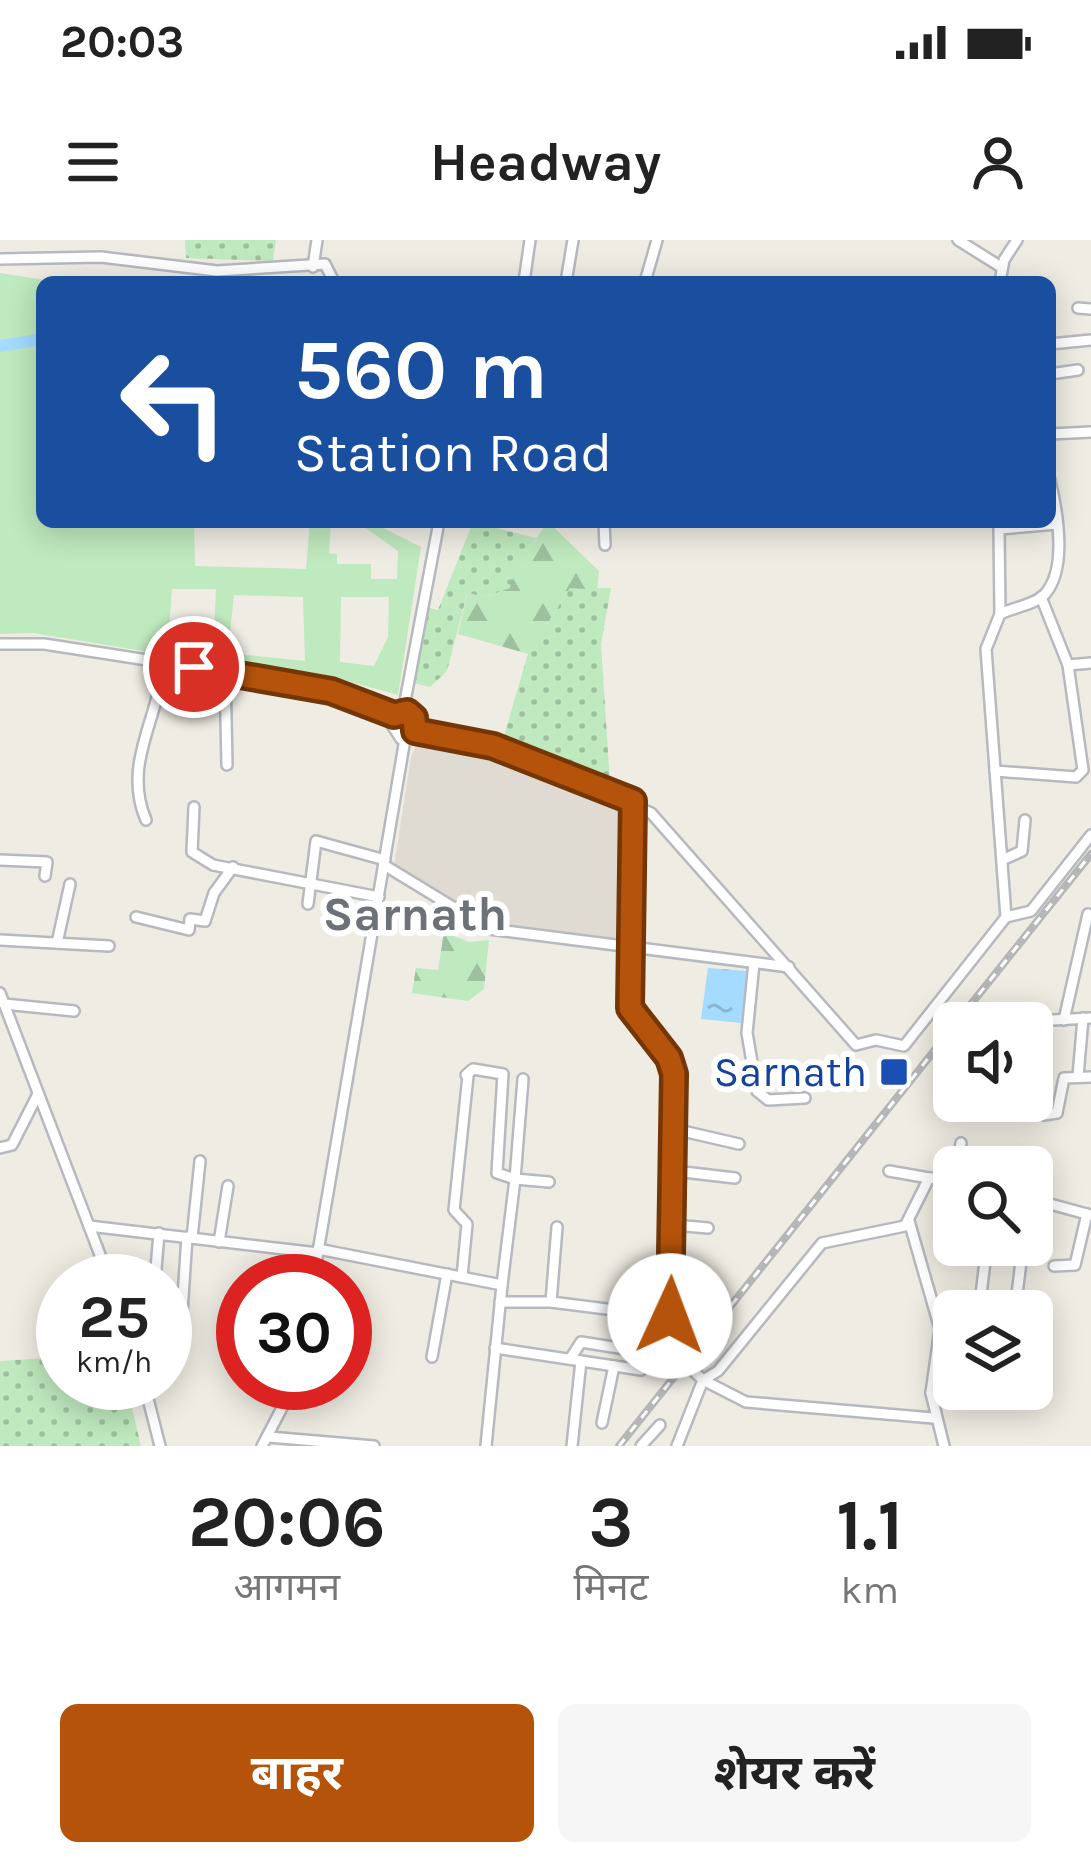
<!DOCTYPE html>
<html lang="hi">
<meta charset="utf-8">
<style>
:root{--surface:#fff;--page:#f6f6f6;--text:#222;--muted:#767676;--accent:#b45309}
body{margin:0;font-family:Karla,"Noto Sans Devanagari",sans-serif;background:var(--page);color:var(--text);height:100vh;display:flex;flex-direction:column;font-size:45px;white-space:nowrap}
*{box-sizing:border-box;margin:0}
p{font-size:39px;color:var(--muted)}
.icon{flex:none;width:66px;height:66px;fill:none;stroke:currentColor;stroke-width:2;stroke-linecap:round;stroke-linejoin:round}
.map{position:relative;height:1206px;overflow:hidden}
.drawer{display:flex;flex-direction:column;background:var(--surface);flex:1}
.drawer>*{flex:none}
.banner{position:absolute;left:36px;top:36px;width:1020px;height:252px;border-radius:18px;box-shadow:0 6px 30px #0003;background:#1a4fa0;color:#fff;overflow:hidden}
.controls{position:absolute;left:933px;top:762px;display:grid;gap:24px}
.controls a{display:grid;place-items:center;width:120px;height:120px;border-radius:18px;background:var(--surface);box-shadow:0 6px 30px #0003;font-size:60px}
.speed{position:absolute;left:36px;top:1014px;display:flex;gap:24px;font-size:60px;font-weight:700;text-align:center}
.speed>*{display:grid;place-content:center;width:156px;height:156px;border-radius:50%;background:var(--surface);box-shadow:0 6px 30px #0003;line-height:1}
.speed small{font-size:30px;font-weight:400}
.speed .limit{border:18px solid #d22;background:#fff;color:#111}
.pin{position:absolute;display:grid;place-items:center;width:102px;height:102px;color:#fff;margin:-51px;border:6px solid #fff;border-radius:50%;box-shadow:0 3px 12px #0007}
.me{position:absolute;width:132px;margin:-66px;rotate:2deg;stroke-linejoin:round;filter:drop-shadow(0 0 9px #0008)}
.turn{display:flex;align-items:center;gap:42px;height:252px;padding:0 60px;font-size:54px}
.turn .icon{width:156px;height:156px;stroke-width:2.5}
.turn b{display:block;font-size:84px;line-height:102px}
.eta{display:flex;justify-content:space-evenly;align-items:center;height:204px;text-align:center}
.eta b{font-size:72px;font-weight:700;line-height:84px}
.button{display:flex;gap:24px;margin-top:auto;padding:24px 60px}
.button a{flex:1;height:138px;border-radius:18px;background:var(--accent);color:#fff;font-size:48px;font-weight:700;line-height:138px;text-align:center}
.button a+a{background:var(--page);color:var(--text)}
.status{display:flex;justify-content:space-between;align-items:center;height:84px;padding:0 60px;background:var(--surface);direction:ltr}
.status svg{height:33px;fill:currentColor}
header{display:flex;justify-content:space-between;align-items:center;height:156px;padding:0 60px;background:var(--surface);font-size:54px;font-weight:700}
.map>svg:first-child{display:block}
.education{fill:#dfdbd2}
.grass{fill:url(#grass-dots)}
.forest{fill:url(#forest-firs)}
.park{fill:#bfe9be;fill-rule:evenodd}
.water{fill:url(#water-ripples)}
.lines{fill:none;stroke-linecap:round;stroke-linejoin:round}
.river{stroke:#a4dbff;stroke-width:12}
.minor-casing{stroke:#b6babf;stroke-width:14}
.minor{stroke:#fff;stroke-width:9}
.rail-casing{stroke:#b5b6b6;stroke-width:8}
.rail{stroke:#fff;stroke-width:3;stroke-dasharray:9;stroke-linecap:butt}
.route-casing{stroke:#753606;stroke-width:30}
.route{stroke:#b45309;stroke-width:21}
.transit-dot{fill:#1a4fb4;stroke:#fff;stroke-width:4.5}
.labels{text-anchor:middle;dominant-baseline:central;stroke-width:12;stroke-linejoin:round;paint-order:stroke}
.transit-label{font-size:42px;fill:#164399;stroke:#fff;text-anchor:end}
.quarter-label{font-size:48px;font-weight:bold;fill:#6c7277;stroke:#fff}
</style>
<div class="status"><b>20:03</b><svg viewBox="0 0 49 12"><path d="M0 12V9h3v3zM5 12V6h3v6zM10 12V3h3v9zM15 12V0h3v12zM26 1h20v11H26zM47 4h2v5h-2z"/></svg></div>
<header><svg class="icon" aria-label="menu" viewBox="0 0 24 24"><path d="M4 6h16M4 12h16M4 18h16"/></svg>Headway<svg class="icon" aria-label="person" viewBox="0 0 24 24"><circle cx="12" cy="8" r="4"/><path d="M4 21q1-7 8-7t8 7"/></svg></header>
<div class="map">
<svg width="1091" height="1206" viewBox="0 0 1091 1206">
<defs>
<pattern id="grass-dots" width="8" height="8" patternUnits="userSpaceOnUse" patternTransform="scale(3)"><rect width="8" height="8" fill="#bfe9be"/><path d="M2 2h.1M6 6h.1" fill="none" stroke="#9ec09e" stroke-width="1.8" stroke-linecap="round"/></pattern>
<pattern id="forest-firs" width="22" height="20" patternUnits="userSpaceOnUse" patternTransform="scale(3)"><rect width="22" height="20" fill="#bfe9be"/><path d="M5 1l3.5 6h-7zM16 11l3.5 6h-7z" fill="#9ec09e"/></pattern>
<pattern id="water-ripples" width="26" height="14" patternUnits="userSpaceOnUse" patternTransform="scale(3)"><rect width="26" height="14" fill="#a4dbff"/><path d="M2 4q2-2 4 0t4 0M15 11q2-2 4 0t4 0" fill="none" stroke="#89b5d2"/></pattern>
</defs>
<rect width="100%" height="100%" fill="#efece3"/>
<path class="education" d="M429 495 630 569 628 704 498 686 461 670 394 626 411 517 417 502Z"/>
<g class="grass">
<path d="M185 0H276L273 21 186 18Z"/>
<path d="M473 282 536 298 517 324 511 348 488 356 467 354 447 431 430 447 409 442 422 366 438 370Z"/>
<path d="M570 348H611L601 404 610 543 503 499 528 414Z"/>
<path d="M63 1117V1143H126L141 1206H0V1121Z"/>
</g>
<g class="forest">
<path d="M548 282 599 331 597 350 570 348 528 414 458 394 467 354 488 356 510 348 517 324Z"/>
<path d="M444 692 469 702 489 700 484 749 468 761 412 753 416 728 438 730Z"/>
</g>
<path class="park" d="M0 33 57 42H42V282H194L195 326 306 329 310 282H331L329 313 337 314V324H371V339H397L398 311 357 282H371L421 307 398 455 322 434 226 419 213 411 216 349H172L167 415 34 393 0 394ZM234 355 303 357 305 421 228 413ZM341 357H389L388 397 374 426 340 422Z"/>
<path class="water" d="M708 728 747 731 741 783 701 779Z"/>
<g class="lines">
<path class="river" d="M0 106 42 99"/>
<defs>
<g id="minor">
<path d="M958 0 1001 27"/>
<path d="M0 19 101 17 217 31 325 24 334 42"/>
<path d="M313 27 317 0"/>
<path d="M524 42 530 0"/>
<path d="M566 42 573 0"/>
<path d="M645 42 657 0"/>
<path d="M1000 42 1004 20 1017 0"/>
<path d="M1078 68 1091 69"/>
<path d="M1050 104 1091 100"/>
<path d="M1050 134 1078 130"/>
<path d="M1050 194 1091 192"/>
<path d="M604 282 605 305"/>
<path d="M1000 374 999 289 1057 284"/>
<path d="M0 404H44L302 444 395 475"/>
<path d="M1068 425 1091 423"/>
<path d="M225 432 227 525"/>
<path d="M403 472 416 486 413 494 401 499 390 482 403 472 439 282"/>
<path d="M415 491 493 506 651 573 856 805 876 800 904 806 1006 677 986 409 1000 374C1014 367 1035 365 1045 354 1068 328 1057 270 1050 240"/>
<path d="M995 531 1076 537 1083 530 1068 425 1041 357"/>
<path d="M633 561 630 768 665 811 673 834 671 1095 675 1113 703 1140 677 1206"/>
<path d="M194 567 192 612 213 625 379 657"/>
<path d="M146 580C122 524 159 478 164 422"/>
<path d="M0 620 47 622 45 636"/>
<path d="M1002 620 1022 611 1025 580"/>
<path d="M384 625 489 689 789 727"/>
<path d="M308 664 316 601 385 620"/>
<path d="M136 677 189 690 190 679 205 681 214 653 233 627"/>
<path d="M1006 677 1031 671 1091 595"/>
<path d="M0 700 109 706"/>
<path d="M57 703 70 644"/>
<path d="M754 723 747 793 757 851 768 860 805 858"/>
<path d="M0 753 110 1041"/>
<path d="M4 764 74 771"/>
<path d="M1005 773 1033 781 1091 778"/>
<path d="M1064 780 1088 674"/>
<path d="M466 835 473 829 503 834 497 933 515 939 502 1045"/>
<path d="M1078 836 1083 778"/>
<path d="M523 839 515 939 549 942"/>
<path d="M1044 875 1057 873 1064 838 1091 837"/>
<path d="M674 889 739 904"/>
<path d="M0 908 12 905 38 854"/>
<path d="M957 927 961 903"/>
<path d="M675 931 735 938"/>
<path d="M889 931 929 938"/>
<path d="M1032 959 1090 975"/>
<path d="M909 981 940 1089 931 1153 944 1206"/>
<path d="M674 985 708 988"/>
<path d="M89 986 318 1013"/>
<path d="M557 987 551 1062 670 1077"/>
<path d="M192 998 200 921"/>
<path d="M219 1002 228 946"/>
<path d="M318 1009 502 1045 486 1206"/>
<path d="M1054 1026 1075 1025 1087 974"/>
<path d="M462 1037 467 984 454 970 468 836"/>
<path d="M155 1041 159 993"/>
<path d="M313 1041 405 499"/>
<path d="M500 1062H551"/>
<path d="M979 1071 987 1005"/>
<path d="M1015 1071 1023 1005"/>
<path d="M182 1072 187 997"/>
<path d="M495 1108 641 1130"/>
<path d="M432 1117 447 1034"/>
<path d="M570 1119 581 1102 638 1111 672 1101"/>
<path d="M144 1143 160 1206"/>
<path d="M931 1153 992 1157"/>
<path d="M933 1178 746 1162 703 1140 718 1131 822 1003 905 986 929 938 954 939"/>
<path d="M602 1183 614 1126"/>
<path d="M269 1197 374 1206"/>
<path d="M262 1206 295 1143"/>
<path d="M572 1206 581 1121"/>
<path d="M641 1206 660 1185"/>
</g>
</defs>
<use href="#minor" class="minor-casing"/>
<use href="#minor" class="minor"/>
<defs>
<g id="rail">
<path d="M956 783 1091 614"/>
<path d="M619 1206 954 786"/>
</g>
</defs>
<use href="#rail" class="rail-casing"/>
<use href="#rail" class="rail"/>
</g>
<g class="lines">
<defs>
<path id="route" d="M194 427 331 451 394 475 407 472 414 478 415 491 493 506 633 561 630 768 669 818 674 834 670 1076"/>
</defs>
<use href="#route" class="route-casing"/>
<use href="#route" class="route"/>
</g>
<rect class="transit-dot" x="879" y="817" width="30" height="30" rx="6"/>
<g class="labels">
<g class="transit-label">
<text x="867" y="832">Sarnath</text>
</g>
<g class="quarter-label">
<text x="415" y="674">Sarnath</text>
</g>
</g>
</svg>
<div class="controls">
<a><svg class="icon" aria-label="sound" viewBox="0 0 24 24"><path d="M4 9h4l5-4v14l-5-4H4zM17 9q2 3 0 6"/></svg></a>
<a><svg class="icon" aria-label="search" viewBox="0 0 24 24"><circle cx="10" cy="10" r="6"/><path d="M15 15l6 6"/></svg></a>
<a><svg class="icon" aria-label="layers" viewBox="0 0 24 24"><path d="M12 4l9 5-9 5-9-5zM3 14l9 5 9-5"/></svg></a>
</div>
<div class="speed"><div>25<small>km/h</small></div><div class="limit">30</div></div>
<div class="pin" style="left:194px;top:427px;background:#d93025"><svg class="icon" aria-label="arrive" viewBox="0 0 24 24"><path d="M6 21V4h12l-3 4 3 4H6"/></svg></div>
<svg class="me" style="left:670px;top:1076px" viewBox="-20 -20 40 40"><circle r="19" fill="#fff"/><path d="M0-13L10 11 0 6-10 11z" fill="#b45309"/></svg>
<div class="banner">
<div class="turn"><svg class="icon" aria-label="left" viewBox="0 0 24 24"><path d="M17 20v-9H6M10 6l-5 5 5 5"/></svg><div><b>560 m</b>Station Road</div></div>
</div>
</div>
<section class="drawer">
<div class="eta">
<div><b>20:06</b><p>आगमन</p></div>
<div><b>3</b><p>मिनट</p></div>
<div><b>1.1</b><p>km</p></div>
</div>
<div class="button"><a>बाहर</a><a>शेयर करें</a></div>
</section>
